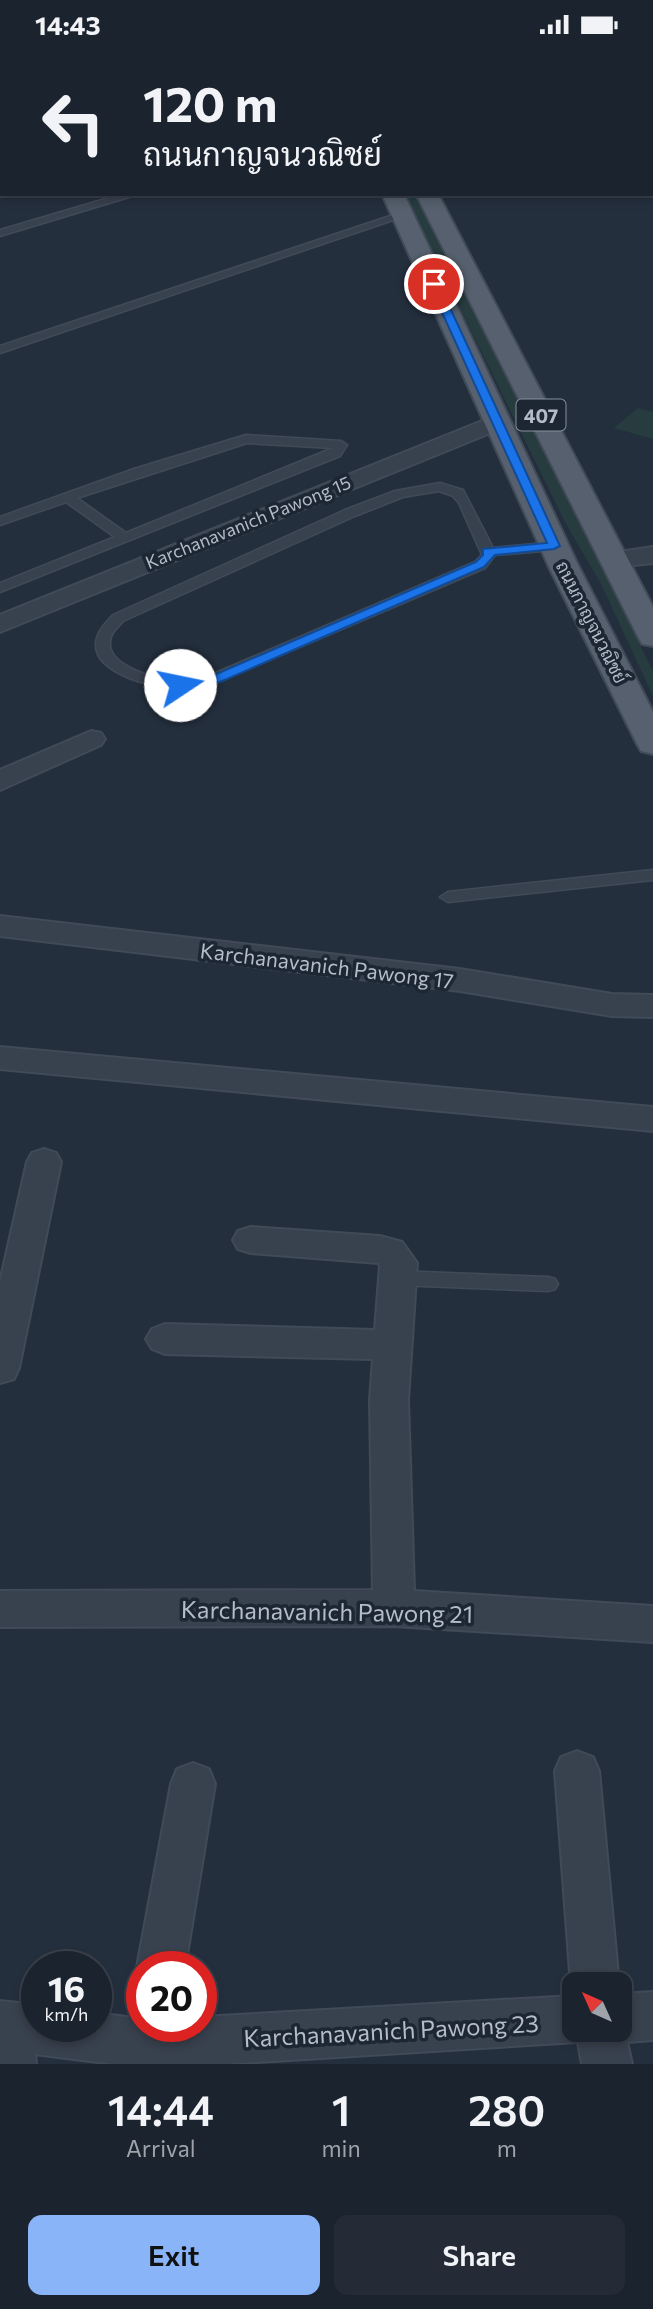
<!DOCTYPE html>
<meta charset="utf-8">
<style>
:root{--surface:#1b232e;--page:#242b36;--text:#f1f3f6;--muted:#a0a4aa;--line:#39404a;--accent:#8ab4f8}
body{margin:0;font-family:Commissioner,Sarabun,sans-serif;background:var(--page);color:var(--text);height:100vh;display:flex;flex-direction:column;font-size:26px;white-space:nowrap}
*{box-sizing:border-box;margin:0}
p{font-size:23px;color:var(--muted)}
.icon{flex:none;width:38px;height:38px;fill:none;stroke:currentColor;stroke-width:2;stroke-linecap:round;stroke-linejoin:round}
.map{position:relative;height:2015px;overflow:hidden}
.side{display:flex;flex-direction:column;background:var(--surface);flex:1}
.side>*{flex:none}
.hud{position:absolute;left:0px;top:0px;width:654px;height:147px;box-shadow:0 4px 10px #0003,0 0 0 2px var(--line);background:#1b232e;color:var(--text);overflow:hidden}
.needle{width:46px;rotate:315deg}
.buttons{position:absolute;left:562px;top:1923px;display:grid;gap:14px}
.buttons a{display:grid;place-items:center;width:70px;height:70px;border-radius:14px;background:var(--surface);box-shadow:0 4px 10px #0003,0 0 0 2px var(--line);font-size:35px}
.speed{position:absolute;left:21px;top:1902px;display:flex;gap:14px;font-size:35px;font-weight:700;text-align:center}
.speed>*{display:grid;place-content:center;width:91px;height:91px;border-radius:50%;background:var(--surface);box-shadow:0 4px 10px #0003,0 0 0 2px var(--line);line-height:1}
.speed small{font-size:18px;font-weight:400}
.speed .limit{border:10px solid #d22;background:#fff;color:#111}
.pin{position:absolute;display:grid;place-items:center;width:60px;height:60px;color:#fff;margin:-30px;border:4px solid #fff;border-radius:50%;box-shadow:0 2px 7px #0007}
.me{position:absolute;width:77px;margin:-38px;rotate:79deg;stroke-linejoin:round;filter:drop-shadow(0 0 5px #0008)}
.turn{display:flex;align-items:center;gap:24px;height:147px;padding:0 28px;font-size:32px}
.turn .icon{width:91px;height:91px;stroke-width:2.5}
.turn b{display:block;font-size:49px;line-height:60px}
.eta{display:flex;justify-content:space-evenly;align-items:center;height:119px;text-align:center}
.eta b{font-size:42px;font-weight:600;line-height:49px}
.button{display:flex;gap:14px;margin-top:auto;padding:14px 28px}
.button a{flex:1;height:80px;border-radius:14px;background:var(--accent);color:#111;font-size:28px;font-weight:600;line-height:80px;text-align:center}
.button a+a{background:var(--page);color:var(--text)}
.status{display:flex;justify-content:space-between;align-items:center;height:49px;padding:0 35px;background:var(--surface);direction:ltr}
.status svg{height:19px;fill:currentColor}
.map>svg:first-child{display:block}
.green{fill:#263c3f}
.lines{fill:none;stroke-linecap:round;stroke-linejoin:round}
.lane-casing{stroke:#414a57;stroke-width:3}
.street-casing{stroke:#414a57;stroke-width:4}
.primary-casing{stroke:#414a57;stroke-width:4}
.lane{fill:#38414e;fill-rule:evenodd}
.street{fill:#38414e;fill-rule:evenodd}
.primary{fill:#56606e;fill-rule:evenodd}
.route{fill:#1a73e8;stroke:#114b97;stroke-width:2}
.labels{text-anchor:middle;dominant-baseline:central;stroke-width:7;stroke-linejoin:round;paint-order:stroke}
.far-street-label{font-size:18px;fill:#b4bcc9;stroke:#1d2633}
.shield{fill:#1d2633;stroke:#878f9c;stroke-width:2}
.shield-label{font-size:19px;font-weight:bold;fill:#b4bcc9}
.street-label{font-size:21px;fill:#b4bcc9;stroke:#1d2633}
.near-street-label{font-size:24px;fill:#b4bcc9;stroke:#1d2633}
</style>
<div class="status"><b>14:43</b><svg viewBox="0 0 49 12"><path d="M0 12V9h3v3zM5 12V6h3v6zM10 12V3h3v9zM15 12V0h3v12zM26 1h20v11H26zM47 4h2v5h-2z"/></svg></div>
<div class="map">
<svg width="653" height="2015" viewBox="0 0 653 2015">
<rect width="100%" height="100%" fill="#242f3e"/>
<g class="green">
<path d="M404 145H414L653 622V647L601 535 565 473Z"/>
<path d="M638 359 653 363V390L614 379Z"/>
</g>
<g class="lines">
<defs>
<g id="lane">
<path d="M291 0H306L290 2Z"/>
<path d="M580 0H590V2H581Z"/>
<path d="M2 76V82L0 83V77Z"/>
<path d="M122 145H139L0 187V181Z"/>
<path d="M399 164 408 166 0 304V297Z"/>
<path d="M246 386 341 392 347 396 340 407 0 543V534L115 488 66 453 0 476V468L134 420ZM247 394 333 399 126 484 77 449Z"/>
<path d="M440 434 463 441 493 499 554 493 561 497 554 501 495 506 485 519 215 634C204 636 193 640 182 640 159 641 93 625 96 594 97 582 106 574 113 566L345 461 395 442ZM439 442 453 447 459 454 482 506 475 513 211 626C200 629 190 632 178 632 160 631 110 619 110 595 109 585 117 579 123 572L355 467 403 448Z"/>
<path d="M653 821V831L448 853 440 848 448 843Z"/>
<path d="M397 1222 548 1228 555 1230 558 1235 555 1240 548 1242 397 1236 390 1234 387 1229 390 1224Z"/>
</g>
<g id="street">
<path d="M34 0H53L54 2H36Z"/>
<path d="M144 0H162L163 2H145Z"/>
<path d="M600 0H623L599 2Z"/>
<path d="M497 366 505 368 509 373 505 378 0 583V566Z"/>
<path d="M653 498V514L615 518 606 515 602 510 606 505Z"/>
<path d="M91 682 101 684 105 690 101 696 0 741V721Z"/>
<path d="M0 867 460 920 612 945 653 946V968L612 967 460 942 0 887Z"/>
<path d="M0 998 653 1058V1082L0 1020Z"/>
<path d="M44 1100 56 1104 61 1113 19 1319 14 1330 0 1334V1233L27 1113 32 1104Z"/>
<path d="M251 1178 380 1187 402 1193 417 1214 408 1351 414 1542 653 1557V1593L394 1577 0 1578V1542L373 1541 370 1351 373 1310 165 1305 152 1300 146 1290 152 1280 165 1275 375 1281 380 1217 378 1214 251 1204 238 1200 233 1191 238 1182Z"/>
<path d="M577 1702 593 1708 599 1722 619 1936H574V1943L571 1936 555 1722 561 1708Z"/>
<path d="M193 1714 209 1720 215 1735 185 1918H142V1929L137 1918 171 1735 177 1720Z"/>
<path d="M653 1943V1991L627 1993 632 2015H582L578 1993 225 2015H113L35 2005 36 2015H0V1952L37 1956V1978H96V1964L142 1970V1978H201V1968L574 1947V1981H620V1945Z"/>
</g>
<g id="primary">
<path d="M346 0H366L367 2H347Z"/>
<path d="M382 145H404L578 516 653 663V705L641 702 637 695 548 516Z"/>
<path d="M416 145H438L653 558V597L642 595 638 588Z"/>
</g>
</defs>
<use href="#lane" class="lane-casing"/>
<use href="#street" class="street-casing"/>
<use href="#primary" class="primary-casing"/>
<use href="#lane" class="lane"/>
<use href="#street" class="street"/>
<use href="#primary" class="primary"/>
</g>
<path class="route" d="M434 232 439 235 560 497 554 500 495 506 484 518 220 633 175 639V634L212 627 476 513 483 506V500L547 494 429 235Z"/>
<g class="labels">
<g class="far-street-label">
<text transform="translate(248 473) rotate(-22)">Karchanavanich Pawong 15</text>
<text transform="translate(592 573) rotate(63)">ถนนกาญจนวณิชย์</text>
</g>
<rect class="shield" x="516.5" y="350.5" width="49" height="31" rx="5"/>
<g class="shield-label">
<text x="541" y="366">407</text>
</g>
<g class="street-label">
<text transform="translate(327 916) rotate(7)">Karchanavanich Pawong 17</text>
</g>
<g class="near-street-label">
<text transform="translate(327 1562) rotate(1)">Karchanavanich Pawong 21</text>
<text transform="translate(391 1981) rotate(-3)">Karchanavanich Pawong 23</text>
</g>
</g>
</svg>
<div class="buttons">
<a><svg class="needle" viewBox="-14 -14 28 28"><path d="M0-13l5 13h-10z" fill="#e53935"/><path d="M0 13l5-13h-10z" fill="#a0a4aa"/></svg></a>
</div>
<div class="speed"><div>16<small>km/h</small></div><div class="limit">20</div></div>
<div class="pin" style="left:434px;top:235px;background:#d93025"><svg class="icon" aria-label="arrive" viewBox="0 0 24 24"><path d="M6 21V4h12l-3 4 3 4H6"/></svg></div>
<svg class="me" style="left:180px;top:636px" viewBox="-20 -20 40 40"><circle r="19" fill="#fff"/><path d="M0-13L10 11 0 6-10 11z" fill="#1a73e8"/></svg>
<div class="hud">
<div class="turn"><svg class="icon" aria-label="left" viewBox="0 0 24 24"><path d="M17 20v-9H6M10 6l-5 5 5 5"/></svg><div><b>120 m</b>ถนนกาญจนวณิชย์</div></div>
</div>
</div>
<section class="side">
<div class="eta">
<div><b>14:44</b><p>Arrival</p></div>
<div><b>1</b><p>min</p></div>
<div><b>280</b><p>m</p></div>
</div>
<div class="button"><a>Exit</a><a>Share</a></div>
</section>
